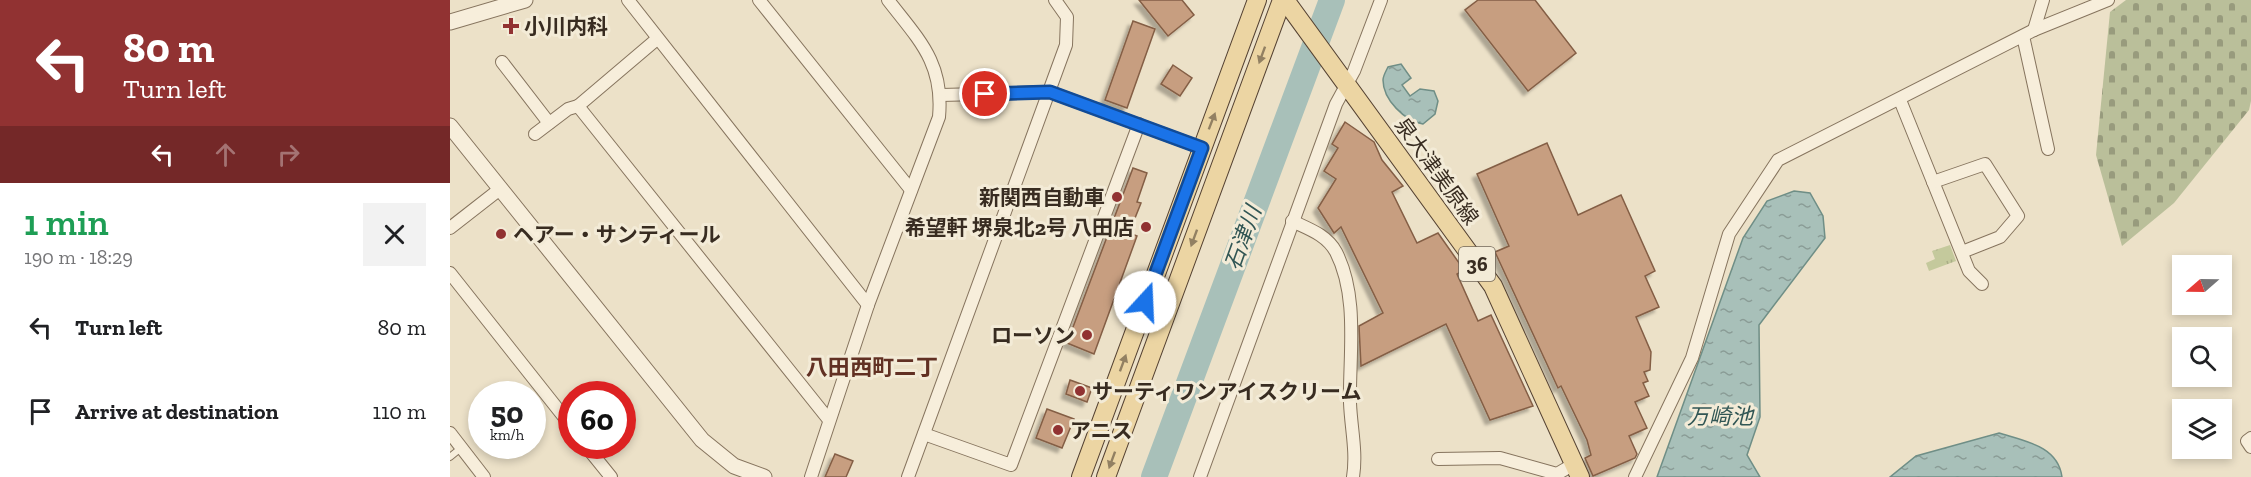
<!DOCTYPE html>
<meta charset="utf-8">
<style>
:root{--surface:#fff;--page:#f2f2f2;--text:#202124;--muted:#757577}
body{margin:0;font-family:"Zilla Slab","Noto Sans JP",serif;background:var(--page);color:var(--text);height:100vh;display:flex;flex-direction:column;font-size:22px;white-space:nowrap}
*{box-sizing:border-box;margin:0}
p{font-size:20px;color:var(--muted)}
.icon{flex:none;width:33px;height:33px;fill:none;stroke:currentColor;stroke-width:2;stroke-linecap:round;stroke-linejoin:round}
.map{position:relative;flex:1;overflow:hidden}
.details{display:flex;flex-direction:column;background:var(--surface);width:450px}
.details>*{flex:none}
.banner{background:#913232;color:#fff;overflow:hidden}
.needle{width:39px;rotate:250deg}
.fabs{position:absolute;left:1722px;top:255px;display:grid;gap:12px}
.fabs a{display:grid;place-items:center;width:60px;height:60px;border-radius:0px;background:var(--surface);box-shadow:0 3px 9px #0003;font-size:30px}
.speed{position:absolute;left:18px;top:381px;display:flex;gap:12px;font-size:30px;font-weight:700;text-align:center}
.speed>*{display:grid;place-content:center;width:78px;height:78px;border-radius:50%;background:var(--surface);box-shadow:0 3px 9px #0003;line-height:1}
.speed small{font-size:15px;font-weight:400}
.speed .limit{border:9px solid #d22;background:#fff;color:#111}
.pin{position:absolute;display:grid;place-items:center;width:51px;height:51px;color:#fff;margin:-26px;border:3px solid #fff;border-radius:50%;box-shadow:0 2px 6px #0007}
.me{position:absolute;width:66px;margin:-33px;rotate:20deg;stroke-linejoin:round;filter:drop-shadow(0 0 4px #0008)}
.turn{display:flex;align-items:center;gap:21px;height:126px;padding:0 24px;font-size:27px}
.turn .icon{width:78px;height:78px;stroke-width:2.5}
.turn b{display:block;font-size:42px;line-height:51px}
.lanes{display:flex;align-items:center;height:57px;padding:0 24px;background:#0003;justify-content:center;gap:30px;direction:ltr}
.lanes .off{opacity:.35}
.round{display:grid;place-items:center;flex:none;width:63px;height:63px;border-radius:0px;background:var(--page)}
.head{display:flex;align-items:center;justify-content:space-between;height:102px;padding:0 24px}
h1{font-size:36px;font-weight:600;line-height:45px;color:#1e9e55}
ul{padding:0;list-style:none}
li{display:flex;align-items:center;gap:18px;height:84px;padding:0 24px}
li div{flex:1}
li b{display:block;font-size:22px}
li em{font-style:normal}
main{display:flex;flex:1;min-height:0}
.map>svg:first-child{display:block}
.cemetery{fill:url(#cemetery-stones)}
.park{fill:url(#park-tufts)}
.water{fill:url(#water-ripples);stroke:#6f8e86;stroke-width:1.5}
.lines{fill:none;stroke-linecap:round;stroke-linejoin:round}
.river{stroke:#a8c0b9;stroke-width:26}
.building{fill:#c79e80;stroke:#845e45;stroke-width:1.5;filter:url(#shadow)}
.service-casing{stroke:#86745e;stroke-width:8}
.minor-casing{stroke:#86745e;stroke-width:14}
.tertiary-casing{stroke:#86745e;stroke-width:17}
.primary-casing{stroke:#554232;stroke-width:20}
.service{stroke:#f7eedb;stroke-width:6}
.minor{stroke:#f7eedb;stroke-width:12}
.tertiary{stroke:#f7eedb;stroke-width:15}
.primary{stroke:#ecd5a3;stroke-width:18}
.oneway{fill:#928062}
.route-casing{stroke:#114b97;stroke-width:15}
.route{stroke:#1a73e8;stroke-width:10}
.poi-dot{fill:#913232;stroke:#f3ebd7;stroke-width:2}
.labels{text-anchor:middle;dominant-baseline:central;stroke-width:6;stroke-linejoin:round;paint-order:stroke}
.shield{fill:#f3ebd7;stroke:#706558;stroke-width:1.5}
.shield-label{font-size:20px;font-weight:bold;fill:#382c21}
.poi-label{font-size:21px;font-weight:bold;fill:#382c21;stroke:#f3ebd7;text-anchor:start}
.street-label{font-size:21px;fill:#382c21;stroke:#f3ebd7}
.water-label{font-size:22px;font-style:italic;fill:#315654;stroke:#f3ebd7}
.neighbourhood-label{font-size:22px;font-weight:bold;fill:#613023;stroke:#f3ebd7}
</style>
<main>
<section class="details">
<div class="banner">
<div class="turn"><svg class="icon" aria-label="left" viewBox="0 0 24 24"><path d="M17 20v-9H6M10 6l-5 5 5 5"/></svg><div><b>80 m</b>Turn left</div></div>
<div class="lanes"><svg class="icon" aria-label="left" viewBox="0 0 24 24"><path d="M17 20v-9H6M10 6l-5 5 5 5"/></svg><svg class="icon off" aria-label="ahead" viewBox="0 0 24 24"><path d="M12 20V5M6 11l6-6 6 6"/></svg><svg class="icon off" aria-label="right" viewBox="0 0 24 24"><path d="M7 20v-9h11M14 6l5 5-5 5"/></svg></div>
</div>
<div class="head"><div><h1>1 min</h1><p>190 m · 18:29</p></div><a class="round"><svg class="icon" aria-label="close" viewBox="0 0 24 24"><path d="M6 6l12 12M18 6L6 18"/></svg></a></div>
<ul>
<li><svg class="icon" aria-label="left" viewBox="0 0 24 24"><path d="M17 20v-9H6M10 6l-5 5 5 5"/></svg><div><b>Turn left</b></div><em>80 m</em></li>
<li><svg class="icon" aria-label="arrive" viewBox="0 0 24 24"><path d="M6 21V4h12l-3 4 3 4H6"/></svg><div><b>Arrive at destination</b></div><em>110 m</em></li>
</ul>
</section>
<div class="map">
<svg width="1801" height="477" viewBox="0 0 1801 477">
<defs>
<pattern id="cemetery-stones" width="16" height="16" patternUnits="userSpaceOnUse" patternTransform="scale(1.5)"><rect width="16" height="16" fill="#babf9a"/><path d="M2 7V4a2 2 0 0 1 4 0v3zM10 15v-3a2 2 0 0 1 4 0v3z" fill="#989b7d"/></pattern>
<pattern id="park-tufts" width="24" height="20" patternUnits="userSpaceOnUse" patternTransform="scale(1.5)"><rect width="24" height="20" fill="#c4c99c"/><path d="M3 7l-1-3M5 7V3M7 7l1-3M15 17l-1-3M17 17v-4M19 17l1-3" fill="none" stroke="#a9ad86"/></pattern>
<pattern id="water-ripples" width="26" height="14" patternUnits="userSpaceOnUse" patternTransform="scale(1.5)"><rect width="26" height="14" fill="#a8c0b9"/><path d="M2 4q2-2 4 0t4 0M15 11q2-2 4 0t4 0" fill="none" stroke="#8a9c96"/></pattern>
<filter id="shadow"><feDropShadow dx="-4.5" dy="4.5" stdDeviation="1.5" flood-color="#0004"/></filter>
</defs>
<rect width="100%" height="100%" fill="#ece1c8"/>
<path class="cemetery" d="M1676 0H1801V101L1799 110 1724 203 1672 246 1646 155 1660 12Z"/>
<path class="park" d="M1500 245 1506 261 1479 271 1476 263 1485 259 1482 251Z"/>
<g class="water">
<path d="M951 64 961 78 952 85 960 96 970 89 984 91 988 101 985 114 973 124C955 121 933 100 933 80 933 76 936 71 938 67Z"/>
<path d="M1344 191 1360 193 1373 216 1375 238 1309 325 1310 417 1297 455 1310 477H1207L1293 238 1317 201Z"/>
<path d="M1549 433C1575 441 1608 446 1612 477H1440L1466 456Z"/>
</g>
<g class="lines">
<path class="river" d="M704 477 882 0"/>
</g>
<g class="building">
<path d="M689 0H732L744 15 718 36Z"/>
<path d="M1028 0H1085L1126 53 1078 91 1015 10Z"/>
<path d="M683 21 705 29 677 108 655 100Z"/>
<path d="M723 65 742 78 730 96 711 84Z"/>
<path d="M895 122 924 142 932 160 953 186 942 192 967 243 988 233 1014 270 1007 274 1028 321 1041 315 1083 406 1040 420 996 324 911 366 909 326 933 313 891 227 884 233 868 208 886 179 874 171 888 148 882 144Z"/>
<path d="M1097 143 1128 215 1171 195 1205 271 1195 276 1209 307 1186 317 1201 352 1200 370 1194 372 1198 381 1193 383 1199 396 1185 402 1197 428 1179 436 1187 454 1185 458 1143 476 1135 458 1141 455 1137 440 1111 386 1108 388 1045 252 1059 246 1027 174Z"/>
<path d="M683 168 697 173 687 202 691 203 679 233 687 236 644 354 617 343Z"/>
<path d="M620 380 642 388 637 402 616 394Z"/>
<path d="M597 409 624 419 612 448 586 438Z"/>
<path d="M385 454 403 461 396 477H375Z"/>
</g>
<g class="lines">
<defs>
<path id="service" d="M0 457 11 448"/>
<g id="minor">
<path d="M178 0 418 305"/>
<path d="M309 0 461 190"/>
<path d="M1584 30 1593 0"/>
<path d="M1573 36 1598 149"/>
<path d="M207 39 128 106 379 420"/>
<path d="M52 62 99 123"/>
<path d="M491 95 600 92 752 148"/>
<path d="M1450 100 1519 271 1532 284"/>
<path d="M85 134 118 109 128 106"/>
<path d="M1483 182 1535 164 1568 216 1550 237 1512 252"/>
<path d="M842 221C859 229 877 235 886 252 909 297 899 355 900 403 901 428 907 452 903 477"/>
<path d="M0 228 50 189"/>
<path d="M0 273 122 427"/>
<path d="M0 433 34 477"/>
<path d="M474 434 561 465 689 124"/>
<path d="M1801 438 1797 441 1801 447"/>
<path d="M136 446 161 477"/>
<path d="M988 459 1050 458 1107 474 1124 464"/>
<path d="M361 477 418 305 489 117C494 63 469 40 438 0"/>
<path d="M458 477 616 45 617 17 605 0"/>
<path d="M750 477 886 104 904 71 931 0"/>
<path d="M1185 477 1242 358 1279 234 1328 160 1584 30 1658 0"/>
</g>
<g id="tertiary">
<path d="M0 22 75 0"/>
<path d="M0 126 252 440 284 466 314 477"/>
</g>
<g id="primary">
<path d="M835 0 1043 286 1130 477"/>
<path d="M631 477 807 0"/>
<path d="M656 477 832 0"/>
</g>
</defs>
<use href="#service" class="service-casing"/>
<use href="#minor" class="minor-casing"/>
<use href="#tertiary" class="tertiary-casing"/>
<use href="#primary" class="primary-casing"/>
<use href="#service" class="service"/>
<use href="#minor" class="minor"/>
<use href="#tertiary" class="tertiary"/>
<use href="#primary" class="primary"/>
</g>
<defs><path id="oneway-solid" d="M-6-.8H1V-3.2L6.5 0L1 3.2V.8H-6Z" transform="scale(1.5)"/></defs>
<g class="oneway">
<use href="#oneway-solid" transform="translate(812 55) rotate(110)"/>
<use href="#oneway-solid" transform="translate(762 121) rotate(-69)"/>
<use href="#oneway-solid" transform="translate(744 238) rotate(110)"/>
<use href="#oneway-solid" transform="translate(673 363) rotate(-70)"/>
<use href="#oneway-solid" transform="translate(662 460) rotate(110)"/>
</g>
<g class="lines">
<defs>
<path id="route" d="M535 94 600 92 752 148 695 302"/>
</defs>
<use href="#route" class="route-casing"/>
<use href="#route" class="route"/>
</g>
<g class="poi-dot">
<path d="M58 17h6v6h6v6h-6v6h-6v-6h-6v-6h6z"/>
<circle cx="667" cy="197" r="6"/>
<circle cx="696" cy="227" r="6"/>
<circle cx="51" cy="234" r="6"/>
<circle cx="637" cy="335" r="6"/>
<circle cx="630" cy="391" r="6"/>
<circle cx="608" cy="430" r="6"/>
</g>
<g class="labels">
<rect class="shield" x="1009" y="247" width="36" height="34" rx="4.5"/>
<g class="shield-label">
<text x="1027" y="264">36</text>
</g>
<g class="poi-label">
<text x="74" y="26">小川内科</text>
<text x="655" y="197" text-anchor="end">新関西自動車</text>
<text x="684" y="227" text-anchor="end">希望軒 堺泉北2号 八田店</text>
<text x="63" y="234">ヘアー・サンティール</text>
<text x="625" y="335" text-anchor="end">ローソン</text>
<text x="642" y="391">サーティワンアイスクリーム</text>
<text x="620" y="430">アニス</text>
</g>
<g class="street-label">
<text transform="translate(987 171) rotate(54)">泉大津美原線</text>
</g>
<g class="water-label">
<text transform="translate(793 238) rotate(-70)">石津川</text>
<text x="1270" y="416">万崎池</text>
</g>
<g class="neighbourhood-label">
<text x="422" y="367">八田西町二丁</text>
</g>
</g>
</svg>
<div class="fabs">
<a><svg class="needle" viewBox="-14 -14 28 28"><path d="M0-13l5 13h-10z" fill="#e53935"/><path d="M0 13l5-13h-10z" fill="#757577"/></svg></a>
<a><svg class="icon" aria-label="search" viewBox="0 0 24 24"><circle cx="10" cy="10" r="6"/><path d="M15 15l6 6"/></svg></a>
<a><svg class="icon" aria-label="layers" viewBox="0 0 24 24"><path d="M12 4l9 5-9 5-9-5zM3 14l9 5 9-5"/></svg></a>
</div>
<div class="speed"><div>50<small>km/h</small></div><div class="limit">60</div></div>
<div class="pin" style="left:535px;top:94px;background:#d93025"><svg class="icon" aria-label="arrive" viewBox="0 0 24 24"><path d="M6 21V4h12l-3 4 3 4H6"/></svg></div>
<svg class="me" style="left:695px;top:302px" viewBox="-20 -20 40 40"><circle r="19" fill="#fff"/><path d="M0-13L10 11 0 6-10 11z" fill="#1a73e8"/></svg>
</div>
</main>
